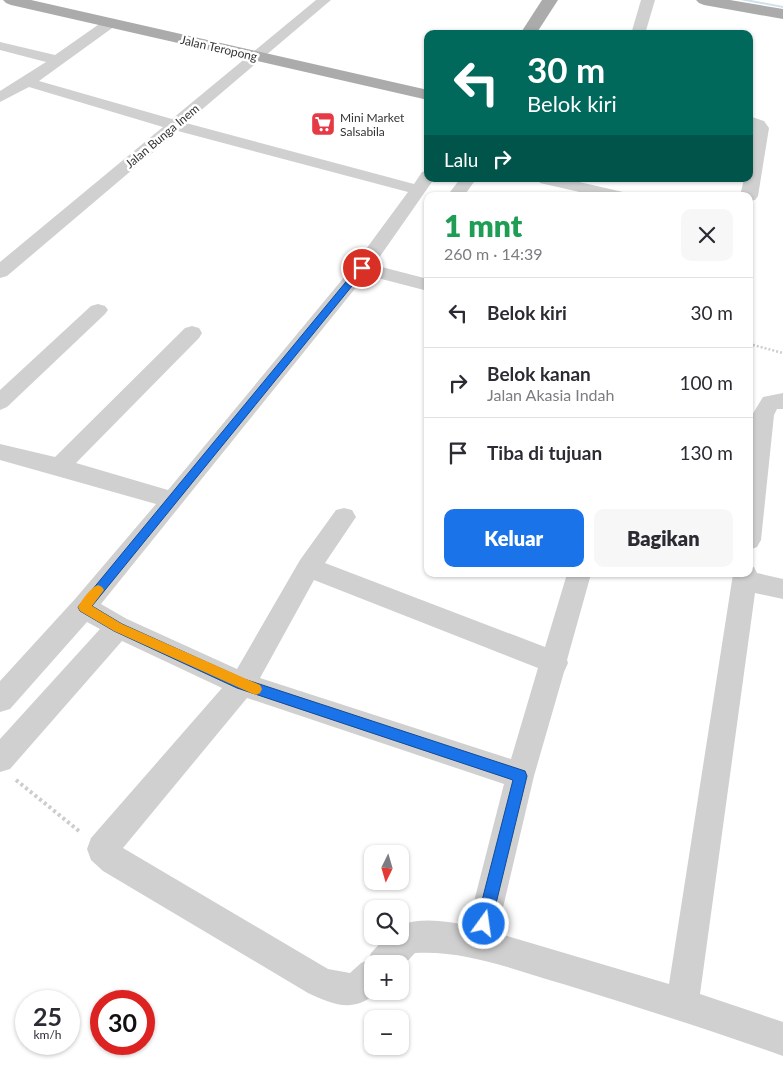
<!DOCTYPE html>
<html lang="id">
<meta charset="utf-8">
<style>
:root{--surface:#fff;--page:#f7f7f7;--text:#2b2b33;--muted:#7c7c81;--line:#e1e1e2;--accent:#1a73e8}
body{margin:0;font-family:Lato,sans-serif;background:var(--page);color:var(--text);height:100vh;display:flex;flex-direction:column;font-size:19px;white-space:nowrap}
*{box-sizing:border-box;margin:0}
p{font-size:16px;color:var(--muted)}
.icon{flex:none;width:28px;height:28px;fill:none;stroke:currentColor;stroke-width:2;stroke-linecap:round;stroke-linejoin:round}
.map{position:relative;flex:1;overflow:hidden}
.details{position:absolute;left:424px;top:192px;width:329px;height:385px;display:flex;flex-direction:column;background:var(--surface);border-radius:10px;box-shadow:0 1px 4px #0004}
.details>*{flex:none}
.guide{position:absolute;left:424px;top:30px;width:329px;height:152px;border-radius:10px;box-shadow:0 1px 4px #0004;background:#00695c;color:#fff;overflow:hidden}
.needle{width:32px;rotate:185deg}
.buttons{position:absolute;left:364px;top:845px;display:grid;gap:10px}
.buttons a{display:grid;place-items:center;width:45px;height:45px;border-radius:10px;background:var(--surface);box-shadow:0 1px 4px #0004;font-size:25px}
.speed{position:absolute;left:15px;top:990px;display:flex;gap:10px;font-size:25px;font-weight:700;text-align:center}
.speed>*{display:grid;place-content:center;width:65px;height:65px;border-radius:50%;background:var(--surface);box-shadow:0 1px 4px #0004;line-height:1}
.speed small{font-size:12px;font-weight:400}
.speed .limit{border:8px solid #d22;background:#fff;color:#111}
.pin{position:absolute;display:grid;place-items:center;width:42px;height:42px;color:#fff;margin:-21px;border:2px solid #fff;border-radius:50%;box-shadow:0 1px 5px #0007}
.me{position:absolute;width:55px;margin:-28px;rotate:14deg;stroke-linejoin:round;filter:drop-shadow(0 0 4px #0008)}
.turn{display:flex;align-items:center;gap:18px;height:105px;padding:0 20px;font-size:22px}
.turn .icon{width:65px;height:65px;stroke-width:2.5}
.turn b{display:block;font-size:35px;line-height:42px}
.then{display:flex;align-items:center;height:48px;padding:0 20px;background:#0003;gap:10px;font-size:19px}
.round{display:grid;place-items:center;flex:none;width:52px;height:52px;border-radius:10px;background:var(--page)}
.headline{display:flex;align-items:center;justify-content:space-between;height:85px;padding:0 20px}
h1{font-size:30px;font-weight:800;line-height:38px;color:#1e9e55}
.primary-button{display:flex;gap:10px;margin-top:auto;padding:10px 20px}
.primary-button a{flex:1;height:58px;border-radius:10px;background:var(--accent);color:#fff;font-size:20px;font-weight:800;line-height:58px;text-align:center}
.primary-button a+a{background:var(--page);color:var(--text)}
ul{padding:0;list-style:none}
li{display:flex;align-items:center;gap:15px;height:70px;padding:0 20px;border-top:1px solid var(--line)}
li div{flex:1}
li b{display:block;font-size:19px}
li em{font-style:normal}
.map>svg:first-child{display:block}
.lines{fill:none;stroke-linecap:round;stroke-linejoin:round}
.stream{fill:#cfe2ee;fill-rule:evenodd}
.path-far1{stroke:#cdcdcd;stroke-width:2.5;stroke-dasharray:2 2;stroke-linecap:butt}
.path{stroke:#cdcdcd;stroke-width:4;stroke-dasharray:3 3;stroke-linecap:butt}
.street{fill:#d0d0d0;fill-rule:evenodd}
.primary{fill:#ababab;fill-rule:evenodd}
.route{fill:#1a73e8;stroke:#114b97}
.slow{fill:#f59e0b}
.labels{text-anchor:middle;dominant-baseline:central;stroke-width:5;stroke-linejoin:round;paint-order:stroke}
.far-street-label{font-size:12px;fill:#333;stroke:#fff}
.far-poi-label{font-size:12px;fill:#333;stroke:#fff;text-anchor:start}
</style>
<div class="map">
<svg width="783" height="1071" viewBox="0 0 783 1071">
<rect width="100%" height="100%" fill="#fff"/>
<g class="lines">
<path class="stream" d="M740 0H751L783 6V8Z"/>
<path class="path-far1" d="M749 352 753 345 783 353"/>
<path class="path" d="M16 780 79 831"/>
<g class="street">
<path d="M316 0H331L186 123 414 184 422 172 428 171V179H434L374 265 428 279V291L366 275 101 604 127 619 237 669 300 560 336 510 344 508 352 510 356 517 325 563 545 647 567 574H591L567 660 568 663 564 672 534 776 497 933 669 984 733 574H749V565L754 567 757 573 783 579V599L755 593 700 994 783 1022V1056C710 1030 637 1007 563 984 514 970 466 950 415 953L400 969V964H372V991H378L377 993C352 1013 334 1005 308 993L103 871 91 860 87 849 91 838 222 688 122 641 10 769 0 772V739L100 629 87 622 10 709 0 712V681L75 599 156 504 0 460V444L55 457 185 328 192 326 199 328 202 333 199 338 76 463 168 490 355 264 408 192 178 131 7 276 0 278V262L163 127 29 87 0 102V91L46 62 0 50V42L55 55 105 20H115L117 23 115 26 39 81 172 119ZM314 580 538 668 511 759 260 678ZM247 698 504 784 468 925C446 921 421 917 400 925V936H387L371 953 368 960 361 963 350 973 328 969 123 848Z"/>
<path d="M641 0H655L645 34H631Z"/>
<path d="M749 116 764 121 769 128 758 196 755 200 749 201V196H740L744 179H749V151L753 128 749 126Z"/>
<path d="M460 179H476L464 196H447Z"/>
<path d="M538 179H566L623 192 626 196H597L540 183Z"/>
<path d="M98 304 105 306 108 310 105 314 7 407 0 410V390L91 306Z"/>
<path d="M783 393V409H777L774 415 761 540 757 547 749 550V444L752 415 763 397Z"/>
</g>
<g class="primary">
<path d="M3 0H31L428 90V100L11 5 6 3Z"/>
<path d="M542 0H558L536 34H520Z"/>
<path d="M696 0H730L783 9V19L704 5 699 3Z"/>
</g>
</g>
<path class="route" d="M362 265 365 266V270L92 606 122 624 244 679 525 771 527 776 491 924 489 930 484 932 479 930 476 924 513 780 237 688 114 631 80 611 78 607 359 266Z"/>
<path class="slow" d="M98 585 102 587 104 590 92 606 122 624 260 685 262 689 260 693 256 695 251 693 114 631 80 611 78 607C82 600 90 588 98 585Z"/>
<defs>
<symbol id="supermarket-square" viewBox="-11 -11 22 22"><rect x="-9" y="-9" width="18" height="18" rx="4" fill="#e63946" stroke="#fff"/><path d="M-6-5.5h2.5l.6 2H6L4.5 2H-2.5L-4.4-4H-6ZM-1.5 3.2a1.3 1.3 0 1 0 .1 0ZM3 3.2a1.3 1.3 0 1 0 .1 0Z" fill="#fff"/></symbol>
</defs>
<g fill-rule="evenodd">
<use href="#supermarket-square" x="309" y="110" width="28" height="28"/>
</g>
<g class="labels">
<g class="far-street-label">
<text transform="translate(219 48) rotate(13)">Jalan Teropong</text>
<text transform="translate(162 136) rotate(-40)">Jalan Bunga Inem</text>
</g>
<g class="far-poi-label">
<text x="340" y="117">Mini Market<tspan x="340" dy="14">Salsabila</tspan></text>
</g>
</g>
</svg>
<div class="buttons">
<a><svg class="needle" viewBox="-14 -14 28 28"><path d="M0-13l5 13h-10z" fill="#e53935"/><path d="M0 13l5-13h-10z" fill="#7c7c81"/></svg></a>
<a><svg class="icon" aria-label="search" viewBox="0 0 24 24"><circle cx="10" cy="10" r="6"/><path d="M15 15l6 6"/></svg></a>
<a>+</a>
<a>−</a>
</div>
<div class="speed"><div>25<small>km/h</small></div><div class="limit">30</div></div>
<div class="pin" style="left:362px;top:268px;background:#d93025"><svg class="icon" aria-label="arrive" viewBox="0 0 24 24"><path d="M6 21V4h12l-3 4 3 4H6"/></svg></div>
<svg class="me" style="left:484px;top:924px" viewBox="-20 -20 40 40"><circle r="17" fill="#1a73e8" stroke="#fff" stroke-width="3"/><path d="M0-11L8 9 0 5-8 9z" fill="#fff"/></svg>
<div class="guide">
<div class="turn"><svg class="icon" aria-label="left" viewBox="0 0 24 24"><path d="M17 20v-9H6M10 6l-5 5 5 5"/></svg><div><b>30 m</b>Belok kiri</div></div>
<div class="then">Lalu<svg class="icon" aria-label="right" viewBox="0 0 24 24"><path d="M7 20v-9h11M14 6l5 5-5 5"/></svg></div>
</div>
<section class="details">
<div class="headline"><div><h1>1 mnt</h1><p>260 m · 14:39</p></div><a class="round"><svg class="icon" aria-label="close" viewBox="0 0 24 24"><path d="M6 6l12 12M18 6L6 18"/></svg></a></div>
<ul>
<li><svg class="icon" aria-label="left" viewBox="0 0 24 24"><path d="M17 20v-9H6M10 6l-5 5 5 5"/></svg><div><b>Belok kiri</b></div><em>30 m</em></li>
<li><svg class="icon" aria-label="right" viewBox="0 0 24 24"><path d="M7 20v-9h11M14 6l5 5-5 5"/></svg><div><b>Belok kanan</b><p>Jalan Akasia Indah</p></div><em>100 m</em></li>
<li><svg class="icon" aria-label="arrive" viewBox="0 0 24 24"><path d="M6 21V4h12l-3 4 3 4H6"/></svg><div><b>Tiba di tujuan</b></div><em>130 m</em></li>
</ul>
<div class="primary-button"><a>Keluar</a><a>Bagikan</a></div>
</section>
</div>
